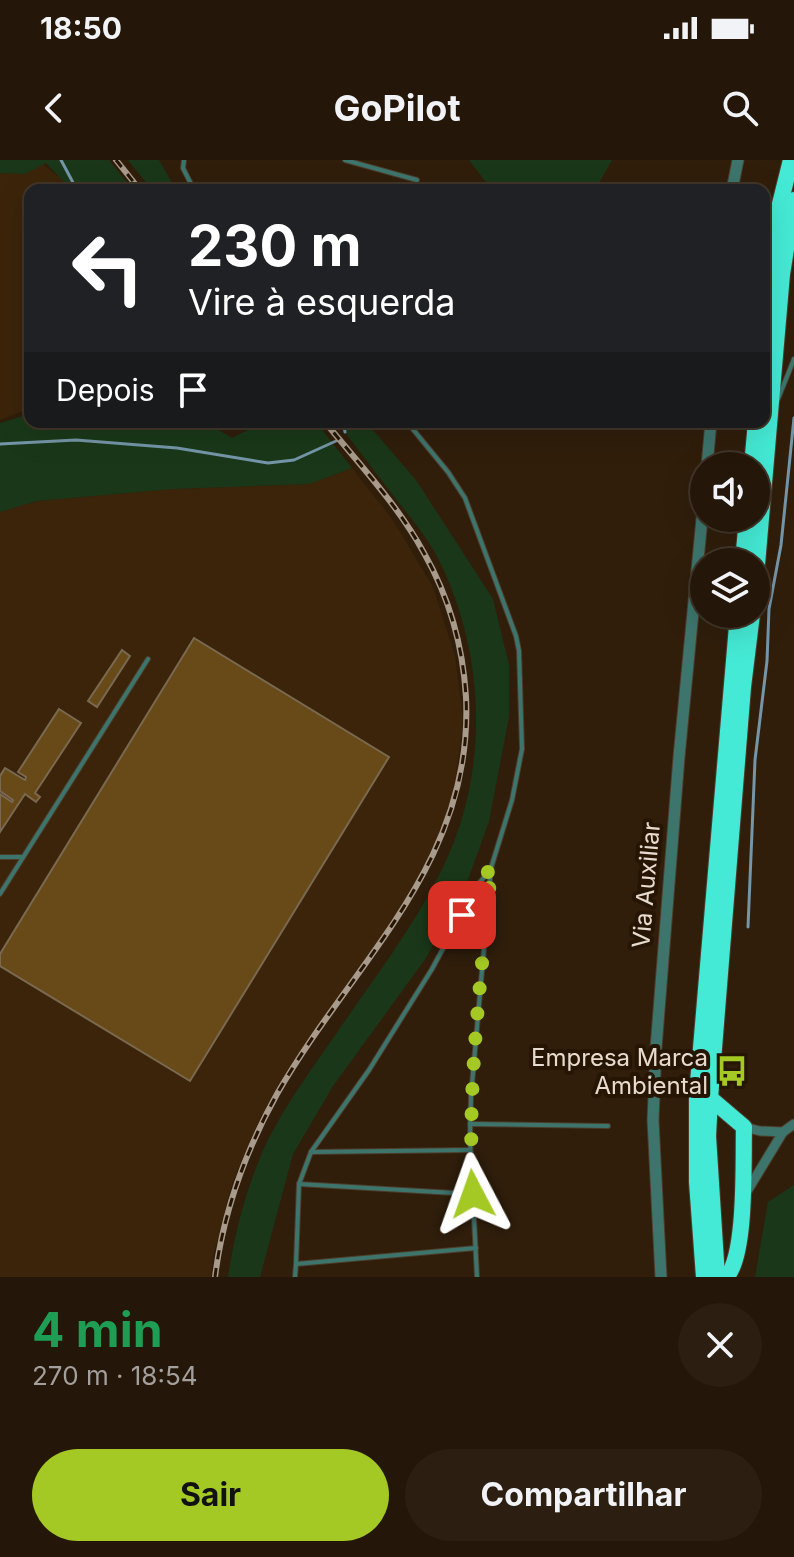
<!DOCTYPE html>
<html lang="pt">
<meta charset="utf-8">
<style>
:root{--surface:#241608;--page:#2c1f12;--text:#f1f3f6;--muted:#a39f9c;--line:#413529;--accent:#a4c824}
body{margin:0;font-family:Inter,sans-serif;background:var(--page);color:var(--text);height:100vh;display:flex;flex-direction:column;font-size:30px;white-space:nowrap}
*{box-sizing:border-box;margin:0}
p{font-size:26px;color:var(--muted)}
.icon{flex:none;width:44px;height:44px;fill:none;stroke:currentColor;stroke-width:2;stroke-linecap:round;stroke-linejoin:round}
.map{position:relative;height:1117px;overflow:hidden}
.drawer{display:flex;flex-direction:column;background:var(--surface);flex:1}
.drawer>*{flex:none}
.guide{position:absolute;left:24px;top:24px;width:746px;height:244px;border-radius:16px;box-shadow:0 8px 32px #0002,0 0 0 2px var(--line);background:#202124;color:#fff;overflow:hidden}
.controls{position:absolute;left:690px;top:292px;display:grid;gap:16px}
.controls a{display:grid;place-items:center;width:80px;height:80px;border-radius:50%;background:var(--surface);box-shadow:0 8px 32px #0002,0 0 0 2px var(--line);font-size:40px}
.pin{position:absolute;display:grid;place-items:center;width:68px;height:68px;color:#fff;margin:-34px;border-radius:16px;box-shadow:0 4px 12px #0006}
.me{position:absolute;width:88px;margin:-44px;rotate:356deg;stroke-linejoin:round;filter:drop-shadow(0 0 6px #0008)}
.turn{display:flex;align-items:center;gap:28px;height:168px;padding:0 32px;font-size:36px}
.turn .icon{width:104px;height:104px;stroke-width:2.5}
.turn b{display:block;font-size:56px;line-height:68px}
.then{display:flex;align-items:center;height:76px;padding:0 32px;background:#0003;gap:16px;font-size:30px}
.round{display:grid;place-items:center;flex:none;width:84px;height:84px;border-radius:42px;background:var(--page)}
.headline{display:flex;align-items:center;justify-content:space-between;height:136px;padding:0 32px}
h1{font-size:48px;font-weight:700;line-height:60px;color:#1e9e55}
.action{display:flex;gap:16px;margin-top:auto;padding:16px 32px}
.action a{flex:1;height:92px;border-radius:48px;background:var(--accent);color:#111;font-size:32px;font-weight:700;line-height:92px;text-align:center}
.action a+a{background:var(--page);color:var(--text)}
.status{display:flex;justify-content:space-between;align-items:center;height:56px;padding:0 40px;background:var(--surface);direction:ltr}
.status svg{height:22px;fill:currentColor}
header{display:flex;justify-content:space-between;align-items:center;height:104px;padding:0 32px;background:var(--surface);font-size:36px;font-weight:700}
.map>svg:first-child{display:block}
.built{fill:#3b240a}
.green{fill:#1a3819}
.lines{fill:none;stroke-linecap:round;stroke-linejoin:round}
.stream{stroke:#7496a8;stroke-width:3}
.building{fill:#684a19;stroke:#7a6951;stroke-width:2}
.service-casing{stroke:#4d3c2a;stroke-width:6}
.minor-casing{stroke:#4d3c2a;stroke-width:11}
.tertiary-casing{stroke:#4d3c2a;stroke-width:13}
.motorway-casing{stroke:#4d3c2a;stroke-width:18}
.service{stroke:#3d756d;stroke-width:4}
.minor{stroke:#3d756d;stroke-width:9}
.tertiary{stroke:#3d756d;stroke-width:11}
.motorway{stroke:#44ead5;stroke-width:16}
.rail-casing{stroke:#a99b8c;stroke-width:6}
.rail{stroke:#261503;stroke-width:3;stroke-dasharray:9;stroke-linecap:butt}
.route{stroke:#a4c824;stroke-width:14;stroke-dasharray:0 25.2}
.labels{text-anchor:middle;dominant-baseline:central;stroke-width:8;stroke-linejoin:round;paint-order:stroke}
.street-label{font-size:24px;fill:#e7dbcf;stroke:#261503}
.poi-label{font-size:24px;fill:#e7dbcf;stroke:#261503;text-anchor:end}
</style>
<div class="status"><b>18:50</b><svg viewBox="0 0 49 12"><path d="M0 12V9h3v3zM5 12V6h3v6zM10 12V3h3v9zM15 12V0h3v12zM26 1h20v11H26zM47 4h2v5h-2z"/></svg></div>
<header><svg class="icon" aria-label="back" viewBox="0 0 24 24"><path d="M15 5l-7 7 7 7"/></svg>GoPilot<svg class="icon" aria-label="search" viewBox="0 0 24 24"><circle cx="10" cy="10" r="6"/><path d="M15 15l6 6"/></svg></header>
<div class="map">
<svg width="794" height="1117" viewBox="0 0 794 1117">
<rect width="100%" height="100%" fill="#301e0b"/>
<g class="built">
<path d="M38 0 75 30H30V248L0 260V8Z"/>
<path d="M352 308 392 359 433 427 455 496 463 560 453 638 441 677 388 774 291 904 261 956 233 1021 213 1096 211 1117H0V352L37 341 173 329 310 324Z"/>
</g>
<g class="green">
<path d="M0 0H109L133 30H72L46 3 25 14 0 13Z"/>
<path d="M128 0H159L176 30H152Z"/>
<path d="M469 0H612L595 30H492Z"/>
<path d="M30 254V262L207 263 232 278 264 262H316L352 308 310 324 173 329 37 341 0 352V263Z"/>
<path d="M337 262H366L416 320 493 439 509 505V557L489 661 465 728 426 798 333 926 293 994 260 1117H228C235 1070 248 1021 269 978 288 941 314 906 338 871 375 817 417 763 445 703 490 607 485 492 438 398 427 377 411 358 396 339 376 313 357 288 337 262Z"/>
<path d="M794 1025V1117H755L768 1042Z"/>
</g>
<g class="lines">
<g class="stream">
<path d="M61 0 77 30"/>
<path d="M343 262 345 272"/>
<path d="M0 284 76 280 177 288 268 303 294 300 336 281"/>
<path d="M748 767 755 600 767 501 769 449 781 385 794 258"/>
</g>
</g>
<g class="building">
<path d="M194 478 389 597 190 921 0 806V794Z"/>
<path d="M122 490 130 496 97 547 88 541Z"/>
<path d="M59 549 81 563 35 633 40 637 36 642 25 634 0 672V634L12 642 13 640 0 631V616L5 608 25 620 26 617 18 612Z"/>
</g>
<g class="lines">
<defs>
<g id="service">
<path d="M184 0 183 8 194 30"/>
<path d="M345 0 417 20"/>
<path d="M778 239 794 199"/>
<path d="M407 262 448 312 465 338 516 476 519 491 522 589 512 640 491 708 471 936 470 979 477 1117"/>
<path d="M0 697H23"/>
<path d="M0 734 148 499"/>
<path d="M470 964 608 966"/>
<path d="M311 992 470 990"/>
<path d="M299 1024 472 1034"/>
<path d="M296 1104 299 1024 311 992 369 910 432 809 476 727 490 710"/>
<path d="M295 1117 296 1104 476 1088"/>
</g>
<g id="minor">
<path d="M744 967 760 971 783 972"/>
<path d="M746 1033 783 972 794 964"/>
</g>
<g id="tertiary">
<path d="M732 30 738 0"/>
<path d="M707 306 711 262"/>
<path d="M661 1117 653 960 656 888 679 597 704 338"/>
</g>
<g id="motorway">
<path d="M764 161 777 56 791 0"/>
<path d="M752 306 756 262"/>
<path d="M743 402 747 358"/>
<path d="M756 416 782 114 794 40"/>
<path d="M710 938 744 967C743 998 747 1097 726 1117"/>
<path d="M704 1117 697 1022V935L738 454"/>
<path d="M717 1117 708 976 710 938 743 527 752 454"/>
</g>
</defs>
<use href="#service" class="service-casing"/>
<use href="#minor" class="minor-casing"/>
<use href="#tertiary" class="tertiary-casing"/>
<use href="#motorway" class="motorway-casing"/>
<use href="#service" class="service"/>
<use href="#minor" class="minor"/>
<use href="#tertiary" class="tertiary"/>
<use href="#motorway" class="motorway"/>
<defs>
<g id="rail">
<path d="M116 0 140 30"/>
<path d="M215 1117C223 1053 246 990 277 934 353 801 474 704 466 537 463 487 449 437 424 393 398 345 359 304 325 262"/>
</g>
</defs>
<use href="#rail" class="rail-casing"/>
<use href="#rail" class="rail"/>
</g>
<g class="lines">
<path class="route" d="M462 755 476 727 491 708C482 816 466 925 473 1034"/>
</g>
<defs>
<symbol id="bus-bare" viewBox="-9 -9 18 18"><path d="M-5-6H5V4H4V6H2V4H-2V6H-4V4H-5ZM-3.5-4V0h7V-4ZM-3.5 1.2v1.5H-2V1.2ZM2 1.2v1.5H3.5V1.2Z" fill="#a4c824" stroke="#261503" stroke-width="2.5" paint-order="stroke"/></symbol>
</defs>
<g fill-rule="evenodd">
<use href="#bus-bare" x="710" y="889" width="44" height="44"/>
</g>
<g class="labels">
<g class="street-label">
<text transform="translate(646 725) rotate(-85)">Via Auxiliar</text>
</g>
<g class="poi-label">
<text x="708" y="897">Empresa Marca<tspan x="708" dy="28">Ambiental</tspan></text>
</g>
</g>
</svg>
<div class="controls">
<a><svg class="icon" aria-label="sound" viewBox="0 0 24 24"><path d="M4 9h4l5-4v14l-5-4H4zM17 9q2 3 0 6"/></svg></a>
<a><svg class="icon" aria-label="layers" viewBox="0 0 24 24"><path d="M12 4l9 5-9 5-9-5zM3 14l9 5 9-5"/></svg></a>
</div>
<div class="pin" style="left:462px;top:755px;background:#d93025"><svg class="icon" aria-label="arrive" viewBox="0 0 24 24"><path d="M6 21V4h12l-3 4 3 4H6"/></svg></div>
<svg class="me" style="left:473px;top:1034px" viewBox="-20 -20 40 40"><path d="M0-17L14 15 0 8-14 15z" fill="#a4c824" stroke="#fff" stroke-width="4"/></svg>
<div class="guide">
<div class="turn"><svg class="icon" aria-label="left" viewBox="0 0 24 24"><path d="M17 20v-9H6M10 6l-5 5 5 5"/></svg><div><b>230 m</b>Vire à esquerda</div></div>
<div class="then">Depois<svg class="icon" aria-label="arrive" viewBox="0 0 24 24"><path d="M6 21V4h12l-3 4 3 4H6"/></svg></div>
</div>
</div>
<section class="drawer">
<div class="headline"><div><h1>4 min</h1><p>270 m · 18:54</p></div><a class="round"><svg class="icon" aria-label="close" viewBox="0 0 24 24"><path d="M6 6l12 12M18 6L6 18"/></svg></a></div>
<div class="action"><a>Sair</a><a>Compartilhar</a></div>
</section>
